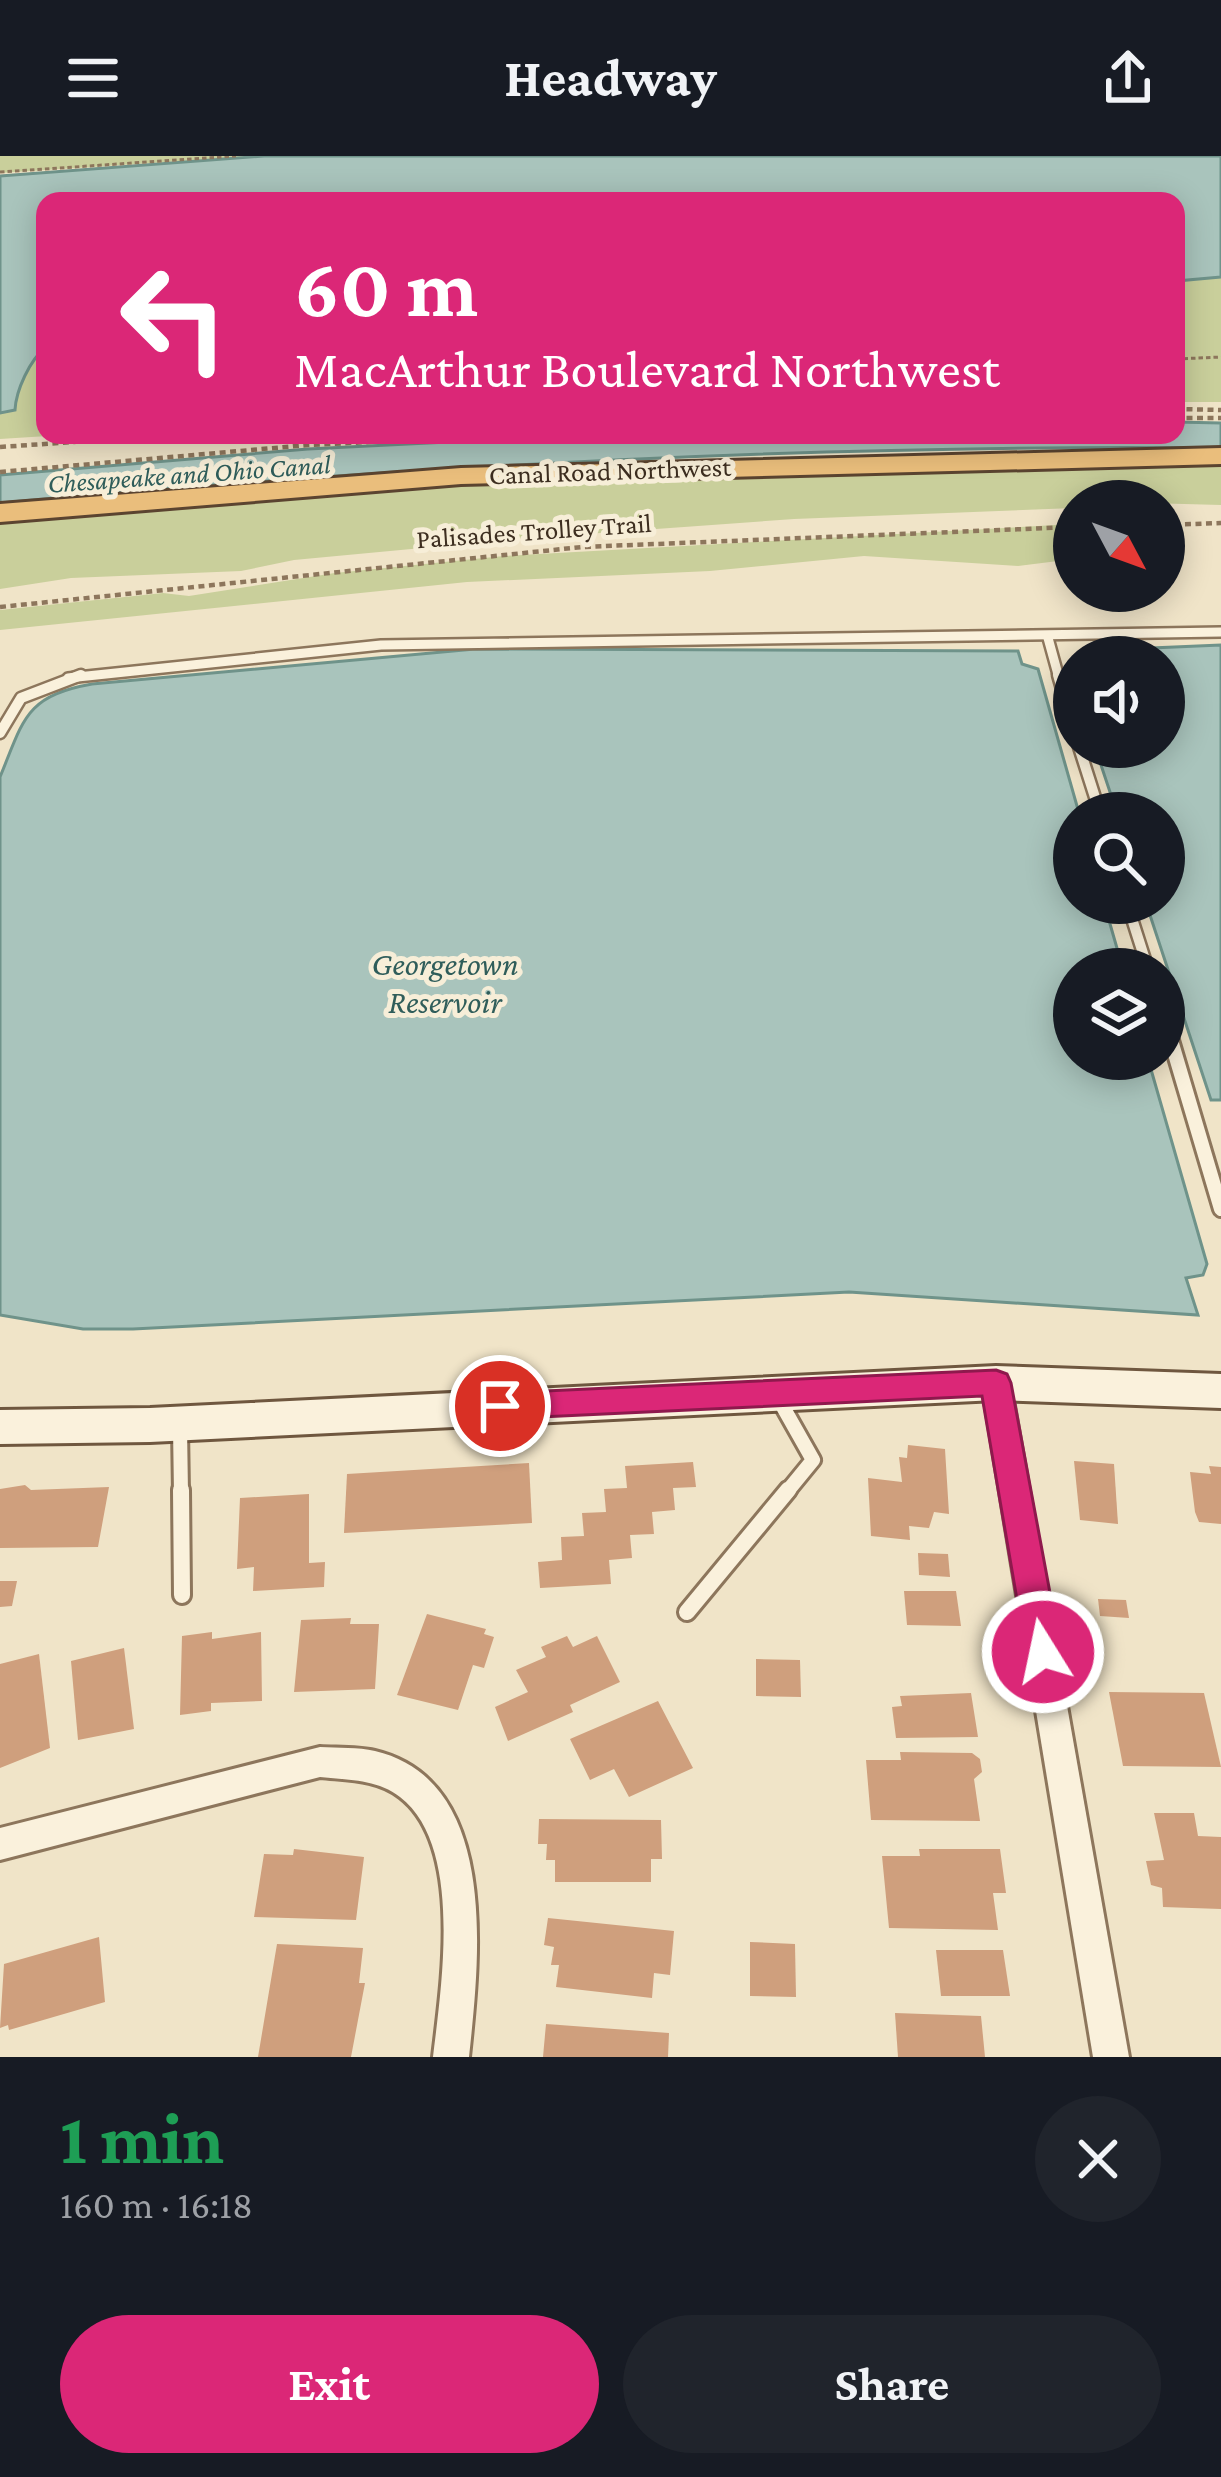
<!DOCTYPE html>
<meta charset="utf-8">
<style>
:root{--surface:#171b24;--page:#20242c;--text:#f1f3f6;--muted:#9ea1a6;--accent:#db2777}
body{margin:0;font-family:"Crimson Pro",serif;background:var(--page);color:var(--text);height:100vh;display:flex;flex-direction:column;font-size:45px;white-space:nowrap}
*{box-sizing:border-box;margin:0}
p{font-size:39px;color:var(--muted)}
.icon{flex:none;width:66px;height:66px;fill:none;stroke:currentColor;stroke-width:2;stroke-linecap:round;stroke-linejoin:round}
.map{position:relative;height:1901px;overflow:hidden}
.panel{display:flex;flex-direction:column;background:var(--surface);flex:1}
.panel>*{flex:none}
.hud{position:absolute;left:36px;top:36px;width:1149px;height:252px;border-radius:24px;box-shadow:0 6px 30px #0003;background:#db2777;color:#fff;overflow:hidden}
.needle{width:78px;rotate:131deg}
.tools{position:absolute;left:1053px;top:324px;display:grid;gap:24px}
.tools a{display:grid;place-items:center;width:132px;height:132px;border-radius:50%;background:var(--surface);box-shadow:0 6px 30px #0003;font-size:60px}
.pin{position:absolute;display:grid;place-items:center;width:102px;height:102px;color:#fff;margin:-51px;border:6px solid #fff;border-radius:50%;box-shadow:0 3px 12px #0007}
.me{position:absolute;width:132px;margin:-66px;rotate:350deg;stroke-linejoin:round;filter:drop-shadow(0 0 9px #0008)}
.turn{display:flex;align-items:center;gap:42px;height:252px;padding:0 60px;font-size:54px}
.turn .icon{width:156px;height:156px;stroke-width:2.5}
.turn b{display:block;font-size:84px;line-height:102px}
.round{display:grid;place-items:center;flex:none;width:126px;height:126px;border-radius:63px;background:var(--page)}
.overview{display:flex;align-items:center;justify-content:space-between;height:204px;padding:0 60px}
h1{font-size:72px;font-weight:700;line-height:90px;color:#1e9e55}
.primary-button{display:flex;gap:24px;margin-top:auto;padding:24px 60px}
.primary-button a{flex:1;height:138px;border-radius:72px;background:var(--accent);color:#fff;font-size:48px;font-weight:700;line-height:138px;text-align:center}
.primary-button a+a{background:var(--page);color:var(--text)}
header{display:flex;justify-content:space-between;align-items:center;height:156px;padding:0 60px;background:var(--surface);font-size:54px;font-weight:700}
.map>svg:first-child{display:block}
.green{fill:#c9cf9b}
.water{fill:#a9c4bc;stroke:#6f938a;stroke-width:3}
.building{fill:#cf9f7d}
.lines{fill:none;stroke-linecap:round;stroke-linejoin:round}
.service-far3-casing{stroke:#8d765c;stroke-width:14}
.service-far2-casing{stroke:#8d765c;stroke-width:15}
.service-far1-casing{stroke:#8d765c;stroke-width:20}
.service-casing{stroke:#8d765c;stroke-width:22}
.minor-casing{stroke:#8d765c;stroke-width:6}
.secondary-casing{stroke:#6f573f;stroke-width:6}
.trunk-casing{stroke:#5b4430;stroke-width:6}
.path-far1{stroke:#8d765c;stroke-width:3;stroke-dasharray:4.5 3;stroke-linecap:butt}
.path{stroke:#8d765c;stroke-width:4.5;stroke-dasharray:6 4.5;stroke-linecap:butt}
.service-far3{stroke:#faf1dc;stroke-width:9}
.service-far2{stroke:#faf1dc;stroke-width:10}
.service-far1{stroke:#faf1dc;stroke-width:14}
.service{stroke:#faf1dc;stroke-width:16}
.minor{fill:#faf1dc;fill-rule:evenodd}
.secondary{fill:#faf1dc;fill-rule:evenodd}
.trunk{fill:#eabe7c;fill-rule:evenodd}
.route{fill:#db2777;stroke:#8e194d;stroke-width:3}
.labels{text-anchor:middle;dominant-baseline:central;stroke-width:10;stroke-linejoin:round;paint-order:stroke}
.far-street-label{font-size:27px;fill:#3d2e20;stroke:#f7eed8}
.far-water-label{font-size:27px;font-style:italic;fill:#2f5d5a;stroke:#f7eed8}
.water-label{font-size:33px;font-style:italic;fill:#2f5d5a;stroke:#f7eed8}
</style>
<header><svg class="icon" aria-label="menu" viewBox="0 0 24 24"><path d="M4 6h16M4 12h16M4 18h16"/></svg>Headway<svg class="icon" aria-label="share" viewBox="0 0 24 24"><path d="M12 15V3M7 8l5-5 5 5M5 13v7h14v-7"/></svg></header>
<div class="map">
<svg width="1221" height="1901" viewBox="0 0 1221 1901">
<rect width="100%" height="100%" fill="#f0e4c8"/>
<g class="green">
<path d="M0 0H255L0 17Z"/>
<path d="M1221 121V246H1176V125Z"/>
<path d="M45 192V279H63L0 283V257L16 250C15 232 32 202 45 192Z"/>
<path d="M1221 305V349L1074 345V352L794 363 517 383 294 404 241 415 71 422 0 433V365L427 328Z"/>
<path d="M1074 368V403L1018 410 864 400 710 415 467 426 0 474V454L163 437 189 440 335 417 504 400Z"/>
</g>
<g class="water">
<path d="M264 0H1221V121L1176 125V45H45V192C30 204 16 234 15 254L0 257V20Z"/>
<path d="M1176 266 1221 267V292C814 288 405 310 0 347V319L308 293 508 283 1176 279Z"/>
<path d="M1221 489V944H1211L1146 747H1164V657H1117L1095 591H1164V501H1083L1082 495Z"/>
<path d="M475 493 1018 495 1022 508 1038 513 1079 657H1074V747H1104L1123 813H1074V903H1148L1207 1108 1203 1119 1186 1122 1198 1159 849 1136 133 1173H83L0 1159V621C24 563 25 540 92 528Z"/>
</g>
<g class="building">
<path d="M908 1289 945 1293 949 1358 934 1356 929 1372 909 1370 910 1384 871 1380 868 1322 902 1326 899 1301 907 1302Z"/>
<path d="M1074 1305 1114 1308 1118 1368 1080 1364Z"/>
<path d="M693 1306 696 1331 673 1332 675 1354 652 1356 654 1378 630 1379 632 1402 609 1404 611 1428 540 1432 538 1406 562 1404 561 1381 584 1380 582 1357 606 1356 604 1333 627 1332 625 1310Z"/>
<path d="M529 1307 532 1367 344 1377 347 1318Z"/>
<path d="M1209 1310 1221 1311V1368L1199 1366 1195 1356 1190 1316 1211 1318Z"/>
<path d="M25 1329 31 1334 109 1331 98 1391 0 1392V1333Z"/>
<path d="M309 1338V1407L325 1406 324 1431 253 1435 254 1411 237 1413 240 1342Z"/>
<path d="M918 1397 948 1398 950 1421 919 1419Z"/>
<path d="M0 1425H17L12 1450 0 1451Z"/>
<path d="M904 1435H956L961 1470 907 1469Z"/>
<path d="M1098 1443 1126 1444 1129 1462 1100 1460Z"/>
<path d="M427 1458 486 1473 484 1478 494 1481 484 1512 473 1509 458 1554 397 1539Z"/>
<path d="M351 1462 350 1468H379L375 1533 294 1536 301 1464Z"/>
<path d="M212 1476V1483L261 1476 262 1545 211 1547V1555L180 1559 182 1480Z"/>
<path d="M567 1480 573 1491 597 1480 620 1526 570 1549 573 1556 508 1585 495 1551 528 1536 516 1514 546 1501 541 1491Z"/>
<path d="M124 1492 134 1573 78 1584 71 1505Z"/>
<path d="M39 1498 50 1592 0 1612V1508Z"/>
<path d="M756 1503 800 1504 801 1541 756 1540Z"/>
<path d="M1109 1536 1204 1537 1221 1611 1123 1610Z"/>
<path d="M971 1537 978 1581 896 1582 892 1551 902 1550 900 1540Z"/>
<path d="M658 1545 693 1612 629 1641 614 1613 590 1624 570 1583Z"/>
<path d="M900 1596 972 1597 980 1603 982 1616 974 1623 980 1665 871 1664 866 1604H901Z"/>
<path d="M1154 1657H1194L1198 1680 1221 1681V1753L1163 1751 1162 1732 1151 1729 1146 1705 1164 1704Z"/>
<path d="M539 1663 661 1664 662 1703H651V1726H555V1704H546L547 1688H538Z"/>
<path d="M294 1693 364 1701 356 1764 254 1761 264 1698 293 1699Z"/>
<path d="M919 1693H1000L1006 1737H993L998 1774 889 1772 882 1700H920Z"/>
<path d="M548 1762 674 1775 670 1819 654 1817 652 1842 556 1831 559 1809H551L554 1791 544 1789Z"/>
<path d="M99 1781 105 1846 9 1874 8 1869 0 1872 4 1808Z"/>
<path d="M750 1786 795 1788 796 1841 750 1840Z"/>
<path d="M277 1788 363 1792 359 1827H365L351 1901H258Z"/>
<path d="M936 1794H1003L1010 1840H941Z"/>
<path d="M895 1857 981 1860 985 1901H898Z"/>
<path d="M546 1868 669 1877 668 1901H543Z"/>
</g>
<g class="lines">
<defs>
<g id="service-far3">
<path d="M1048 482 1059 522"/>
<path d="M68 522 381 489 1221 476"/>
</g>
<g id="service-far2">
<path d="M1058 519 1074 575"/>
<path d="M0 577 21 542 81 519"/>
<path d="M1079 591 1100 657"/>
<path d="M1127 747 1148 813"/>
<path d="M1164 862 1171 884"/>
</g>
<g id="service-far1">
<path d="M1170 881 1221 1053"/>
<path d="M778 1242 813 1304 786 1337"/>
<path d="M180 1272 181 1337"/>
</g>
<g id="service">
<path d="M181 1334 182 1439"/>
<path d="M687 1456 788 1334"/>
</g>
<g id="minor">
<path d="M996 1216 1006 1219 1010 1227 1129 1901H1093L982 1227 986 1219Z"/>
<path d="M320 1591C338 1592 358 1591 375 1595 501 1625 479 1806 469 1901H433C441 1832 464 1690 400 1641 377 1623 348 1624 320 1621L0 1704V1672Z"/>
</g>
<path id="secondary" d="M996 1210 1221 1218V1252L996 1244 150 1286 0 1288V1254L150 1252Z"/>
<path id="trunk" d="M1221 292V308L461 328 0 366V348L461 312Z"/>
</defs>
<use href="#service-far3" class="service-far3-casing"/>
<use href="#service-far2" class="service-far2-casing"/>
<use href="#service-far1" class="service-far1-casing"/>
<use href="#service" class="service-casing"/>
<use href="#minor" class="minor-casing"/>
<use href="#secondary" class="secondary-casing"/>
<use href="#trunk" class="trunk-casing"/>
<g class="path-far1">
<path d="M0 16 236 0"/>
<path d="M1176 203 1221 201"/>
</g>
<g class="path">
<path d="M1176 253 1221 254"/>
<path d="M1176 262H1221"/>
<path d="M0 291 177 279"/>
<path d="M0 316 308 289 511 279"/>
<path d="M1164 369 1221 367"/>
<path d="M0 451 582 391 1074 371"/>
</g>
<use href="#service-far3" class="service-far3"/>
<use href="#service-far2" class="service-far2"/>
<use href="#service-far1" class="service-far1"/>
<use href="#service" class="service"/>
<use href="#minor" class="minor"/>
<use href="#secondary" class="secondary"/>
<use href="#trunk" class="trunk"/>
</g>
<path class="route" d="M996 1214 1007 1218 1011 1227 1061 1496 1056 1508 1043 1512 1031 1508 1026 1496 982 1240 500 1263 489 1259 484 1250 489 1241 500 1237Z"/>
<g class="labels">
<g class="far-street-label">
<text transform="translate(610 315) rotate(-2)">Canal Road Northwest</text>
<text transform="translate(534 375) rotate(-4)">Palisades Trolley Trail</text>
</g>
<g class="far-water-label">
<text transform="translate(189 318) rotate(-4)">Chesapeake and Ohio Canal</text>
</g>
<g class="water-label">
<text x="445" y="807">Georgetown<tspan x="445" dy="38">Reservoir</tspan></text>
</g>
</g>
</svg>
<div class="tools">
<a><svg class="needle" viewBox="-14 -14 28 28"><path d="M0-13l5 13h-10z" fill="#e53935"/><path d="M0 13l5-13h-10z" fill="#9ea1a6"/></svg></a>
<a><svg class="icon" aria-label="sound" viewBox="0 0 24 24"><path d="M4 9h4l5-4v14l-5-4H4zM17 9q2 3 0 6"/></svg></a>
<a><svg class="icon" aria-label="search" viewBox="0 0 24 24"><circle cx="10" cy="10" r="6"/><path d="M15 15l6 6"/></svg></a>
<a><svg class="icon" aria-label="layers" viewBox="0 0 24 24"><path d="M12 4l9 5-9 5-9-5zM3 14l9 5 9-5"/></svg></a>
</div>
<div class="pin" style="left:500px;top:1250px;background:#d93025"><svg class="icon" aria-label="arrive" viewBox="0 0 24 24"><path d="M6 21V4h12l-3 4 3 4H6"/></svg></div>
<svg class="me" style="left:1043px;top:1496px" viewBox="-20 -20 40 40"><circle r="17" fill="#db2777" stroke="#fff" stroke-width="3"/><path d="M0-11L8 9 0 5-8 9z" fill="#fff"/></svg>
<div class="hud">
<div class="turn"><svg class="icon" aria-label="left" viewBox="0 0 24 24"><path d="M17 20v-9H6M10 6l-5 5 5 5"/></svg><div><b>60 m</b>MacArthur Boulevard Northwest</div></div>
</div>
</div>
<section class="panel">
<div class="overview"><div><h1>1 min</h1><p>160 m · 16:18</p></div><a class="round"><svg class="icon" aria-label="close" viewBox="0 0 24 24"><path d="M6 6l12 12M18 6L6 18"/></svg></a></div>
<div class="primary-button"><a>Exit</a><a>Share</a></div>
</section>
